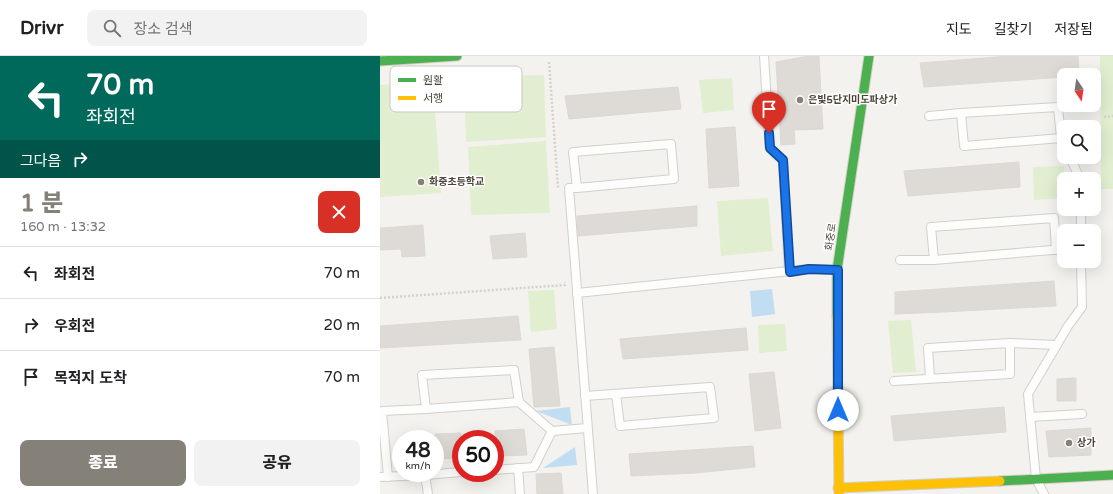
<!DOCTYPE html>
<html lang="ko">
<meta charset="utf-8">
<style>
:root{--surface:#fff;--page:#f2f2f2;--text:#202124;--muted:#757577;--line:#e0e0e0;--accent:#868178}
body{margin:0;font-family:"Varela Round","Noto Sans KR",sans-serif;background:var(--page);color:var(--text);height:100vh;display:flex;flex-direction:column;font-size:15px;white-space:nowrap}
*{box-sizing:border-box;margin:0}
p{font-size:13px;color:var(--muted)}
.icon{flex:none;width:22px;height:22px;fill:none;stroke:currentColor;stroke-width:2;stroke-linecap:round;stroke-linejoin:round}
.map{position:relative;flex:1;overflow:hidden}
.sheet{display:flex;flex-direction:column;background:var(--surface);width:380px}
.sheet>*{flex:none}
.banner{background:#00695c;color:#fff;overflow:hidden}
.needle{width:26px;rotate:167deg}
.fabs{position:absolute;left:677px;top:12px;display:grid;gap:8px}
.fabs a{display:grid;place-items:center;width:44px;height:44px;border-radius:8px;background:var(--surface);box-shadow:0 4px 16px #0002;font-size:20px}
.speed{position:absolute;left:12px;top:374px;display:flex;gap:8px;font-size:20px;font-weight:700;text-align:center}
.speed>*{display:grid;place-content:center;width:52px;height:52px;border-radius:50%;background:var(--surface);box-shadow:0 4px 16px #0002;line-height:1}
.speed small{font-size:10px;font-weight:400}
.speed .limit{border:6px solid #d22;background:#fff;color:#111}
.pin{position:absolute;display:grid;place-items:center;width:34px;height:34px;color:#fff;margin:-41px -17px;border-radius:50% 50% 50% 0;rotate:-45deg;box-shadow:0 0 4px #0007}
.pin .icon{rotate:45deg}
.me{position:absolute;width:44px;margin:-22px;rotate:0deg;stroke-linejoin:round;filter:drop-shadow(0 0 3px #0008)}
.turn{display:flex;align-items:center;gap:14px;height:84px;padding:0 20px;font-size:18px}
.turn .icon{width:52px;height:52px;stroke-width:2.5}
.turn b{display:block;font-size:28px;line-height:34px}
.then{display:flex;align-items:center;height:38px;padding:0 20px;background:#0003;gap:8px;font-size:15px}
.round{display:grid;place-items:center;flex:none;width:42px;height:42px;border-radius:8px;background:var(--page)}
.overview{display:flex;align-items:center;justify-content:space-between;height:68px;padding:0 20px}
h1{font-size:24px;font-weight:800;line-height:30px;color:var(--accent)}
.primary-button{display:flex;gap:8px;margin-top:auto;padding:8px 20px}
.primary-button a{flex:1;height:46px;border-radius:8px;background:var(--accent);color:#fff;font-size:16px;font-weight:800;line-height:46px;text-align:center}
.primary-button a+a{background:var(--page);color:var(--text)}
ul{padding:0;list-style:none}
li{display:flex;align-items:center;gap:12px;height:52px;padding:0 20px;border-top:1px solid var(--line)}
li div{flex:1}
li b{display:block;font-size:15px}
li em{font-style:normal}
header{display:flex;align-items:center;gap:24px;box-sizing:border-box;height:56px;padding:0 20px;background:var(--surface);border-bottom:1px solid var(--line)}
header strong{font-size:19px}
nav{display:flex;gap:22px;margin-inline-start:auto;font-size:14px}
.search{width:280px;height:36px;background:var(--page);display:flex;align-items:center;gap:10px;box-sizing:border-box;padding:0 14px;border-radius:8px;color:var(--muted);font-size:15px}
main{display:flex;flex:1;min-height:0}
.map>svg:first-child{display:block}
.green{fill:#e1eecf}
.water{fill:#c0ddf1}
.building{fill:#dedbd6;stroke:#dcd9d4}
.lines{fill:none;stroke-linecap:round;stroke-linejoin:round}
.lane-casing{stroke:#d2d0cb;stroke-width:10}
.fast-casing{stroke:#d3cfc5;stroke-width:11}
.slow-casing{stroke:#d3cfc5;stroke-width:11}
.path{stroke:#d3d2cc;stroke-width:2.5;stroke-dasharray:2 2;stroke-linecap:butt}
.lane{stroke:#fdfdfc;stroke-width:8}
.fast{stroke:#4caf50;stroke-width:9}
.slow{stroke:#ffc107;stroke-width:9}
.route-casing{stroke:#114b97;stroke-width:10}
.route{stroke:#1a73e8;stroke-width:7}
.poi-dot{fill:#868178;stroke:#fff;stroke-width:1.5}
.labels{text-anchor:middle;dominant-baseline:central;stroke-width:3;stroke-linejoin:round;paint-order:stroke}
.poi-label{font-size:10px;font-weight:bold;fill:#4b4439;stroke:#fff;text-anchor:start}
.street-label{font-size:10px;fill:#4b4439;stroke:#fff}
.key{fill:#fff;stroke:#c9c7c4;stroke-width:1}
.key-label{font-size:11px;fill:#4b4439}
</style>
<header>
<strong>Drivr</strong>
<div class="search"><svg class="icon" aria-label="search" viewBox="0 0 24 24"><circle cx="10" cy="10" r="6"/><path d="M15 15l6 6"/></svg>장소 검색</div>
<nav><a>지도</a><a>길찾기</a><a>저장됨</a></nav>
</header>
<main>
<section class="sheet">
<div class="banner">
<div class="turn"><svg class="icon" aria-label="left" viewBox="0 0 24 24"><path d="M17 20v-9H6M10 6l-5 5 5 5"/></svg><div><b>70 m</b>좌회전</div></div>
<div class="then">그다음<svg class="icon" aria-label="right" viewBox="0 0 24 24"><path d="M7 20v-9h11M14 6l5 5-5 5"/></svg></div>
</div>
<div class="overview"><div><h1>1 분</h1><p>160 m · 13:32</p></div><a class="round" style="background:#d93025;color:#fff"><svg class="icon" aria-label="close" viewBox="0 0 24 24"><path d="M6 6l12 12M18 6L6 18"/></svg></a></div>
<ul>
<li><svg class="icon" aria-label="left" viewBox="0 0 24 24"><path d="M17 20v-9H6M10 6l-5 5 5 5"/></svg><div><b>좌회전</b></div><em>70 m</em></li>
<li><svg class="icon" aria-label="right" viewBox="0 0 24 24"><path d="M7 20v-9h11M14 6l5 5-5 5"/></svg><div><b>우회전</b></div><em>20 m</em></li>
<li><svg class="icon" aria-label="arrive" viewBox="0 0 24 24"><path d="M6 21V4h12l-3 4 3 4H6"/></svg><div><b>목적지 도착</b></div><em>70 m</em></li>
</ul>
<div class="primary-button"><a>종료</a><a>공유</a></div>
</section>
<div class="map">
<svg width="733" height="438" viewBox="0 0 733 438">
<rect width="100%" height="100%" fill="#f4f2ee"/>
<g class="green">
<path d="M720 0H733V133H721Z"/>
<path d="M164 19 166 81 86 86 84 21Z"/>
<path d="M352 22 354 54 323 57 319 24Z"/>
<path d="M53 25 61 137 0 141V29Z"/>
<path d="M166 85 170 157 91 159 88 91Z"/>
<path d="M684 110V142L654 144 653 111Z"/>
<path d="M388 142 393 195 341 200 337 145Z"/>
<path d="M174 234 177 273 151 276 148 235Z"/>
<path d="M531 264 536 316 513 317 508 265Z"/>
<path d="M405 268 407 295 379 297 378 269Z"/>
</g>
<g class="water">
<path d="M392 233 395 258 372 261 370 235Z"/>
<path d="M190 351 192 369 156 355Z"/>
<path d="M195 391 197 409 163 412Z"/>
</g>
<g class="building">
<path d="M429 0H439L443 73 414 74 415 88 401 89 396 6Z"/>
<path d="M630 0H698L699 19H684V21L544 31 540 7Z"/>
<path d="M298 31 301 53 189 63 185 40Z"/>
<path d="M355 71 359 130 329 132 326 73Z"/>
<path d="M639 106 640 131 528 140 524 115Z"/>
<path d="M317 150V170L198 180 197 160Z"/>
<path d="M43 169 45 200 22 201 21 193 0 194V172Z"/>
<path d="M145 177 147 201 113 203 110 180Z"/>
<path d="M674 225 676 250 563 256 515 258V236Z"/>
<path d="M138 260 141 284 0 292V270Z"/>
<path d="M366 272 368 294 243 303 240 283Z"/>
<path d="M174 291 180 350 154 351 149 293Z"/>
<path d="M394 316 401 372 375 375 369 318Z"/>
<path d="M696 322V345H677V323Z"/>
<path d="M624 351 626 376 514 385 511 360Z"/>
<path d="M711 372V399L669 401 666 375Z"/>
<path d="M144 373 147 399 115 400V375Z"/>
<path d="M81 377V402L55 403V378Z"/>
<path d="M373 390 375 411 315 417 251 420 249 398Z"/>
<path d="M181 417 183 438H157L156 418Z"/>
</g>
<g class="lines">
<defs>
<g id="lane">
<path d="M384 0 390 92 403 104 409 216"/>
<path d="M549 60 581 57"/>
<path d="M681 82 584 90 581 57 678 51 681 82 684 89"/>
<path d="M690 101 700 123"/>
<path d="M197 132 193 96 291 88 294 123 197 132H189L213 438"/>
<path d="M701 153V175"/>
<path d="M520 204H554L684 193"/>
<path d="M554 204 551 171 674 162 676 194"/>
<path d="M197 237 429 213 457 214"/>
<path d="M630 287 677 289"/>
<path d="M514 325 630 318V287L548 292 550 322"/>
<path d="M205 340 330 331 334 362 240 370 236 338"/>
<path d="M46 353 42 319 134 314 139 346"/>
<path d="M650 361 702 358"/>
<path d="M138 412 140 438"/>
<path d="M115 414 154 411 172 375"/>
<path d="M0 421 45 419"/>
<path d="M8 421 2 355 46 353 139 346 172 375 207 372"/>
<path d="M48 438 45 419 81 416"/>
<path d="M664 438 656 423 648 338 688 270 702 251 701 205"/>
</g>
<g id="fast">
<path d="M0 5 77 0"/>
<path d="M457 260V214L489 0"/>
<path d="M620 425 733 419"/>
</g>
<g id="slow">
<path d="M457 260 459 438"/>
<path d="M458 432 620 425"/>
</g>
</defs>
<use href="#lane" class="lane-casing"/>
<use href="#fast" class="fast-casing"/>
<use href="#slow" class="slow-casing"/>
<g class="path">
<path d="M169 6 178 132"/>
<path d="M724 61 733 60"/>
<path d="M0 242 185 229V226"/>
</g>
<use href="#lane" class="lane"/>
<use href="#fast" class="fast"/>
<use href="#slow" class="slow"/>
</g>
<g class="lines">
<defs>
<path id="route" d="M389 77 390 92 403 104 410 216 429 213 458 214V354"/>
</defs>
<use href="#route" class="route-casing"/>
<use href="#route" class="route"/>
</g>
<g class="poi-dot">
<circle cx="420" cy="44" r="4"/>
<circle cx="41" cy="126" r="4"/>
<circle cx="689" cy="387" r="4"/>
</g>
<g class="labels">
<g class="poi-label">
<text x="428" y="44">은빛5단지미도파상가</text>
<text x="49" y="126">화중초등학교</text>
<text x="697" y="387">상가</text>
</g>
<g class="street-label">
<text transform="translate(451 181) rotate(-82)">화중로</text>
</g>
</g>
<rect x="10" y="10" width="132" height="46" rx="6" class="key"/>
<rect x="18" y="22" width="18" height="4" fill="#4caf50"/>
<rect x="18" y="40" width="18" height="4" fill="#ffc107"/>
<g class="key-label">
<text x="43" y="28">원활</text>
<text x="43" y="46">서행</text>
</g>
</svg>
<div class="fabs">
<a><svg class="needle" viewBox="-14 -14 28 28"><path d="M0-13l5 13h-10z" fill="#e53935"/><path d="M0 13l5-13h-10z" fill="#757577"/></svg></a>
<a><svg class="icon" aria-label="search" viewBox="0 0 24 24"><circle cx="10" cy="10" r="6"/><path d="M15 15l6 6"/></svg></a>
<a>+</a>
<a>−</a>
</div>
<div class="speed"><div>48<small>km/h</small></div><div class="limit">50</div></div>
<div class="pin" style="left:389px;top:77px;background:#d93025"><svg class="icon" aria-label="arrive" viewBox="0 0 24 24"><path d="M6 21V4h12l-3 4 3 4H6"/></svg></div>
<svg class="me" style="left:458px;top:354px" viewBox="-20 -20 40 40"><circle r="19" fill="#fff"/><path d="M0-13L10 11 0 6-10 11z" fill="#1a73e8"/></svg>
</div>
</main>
